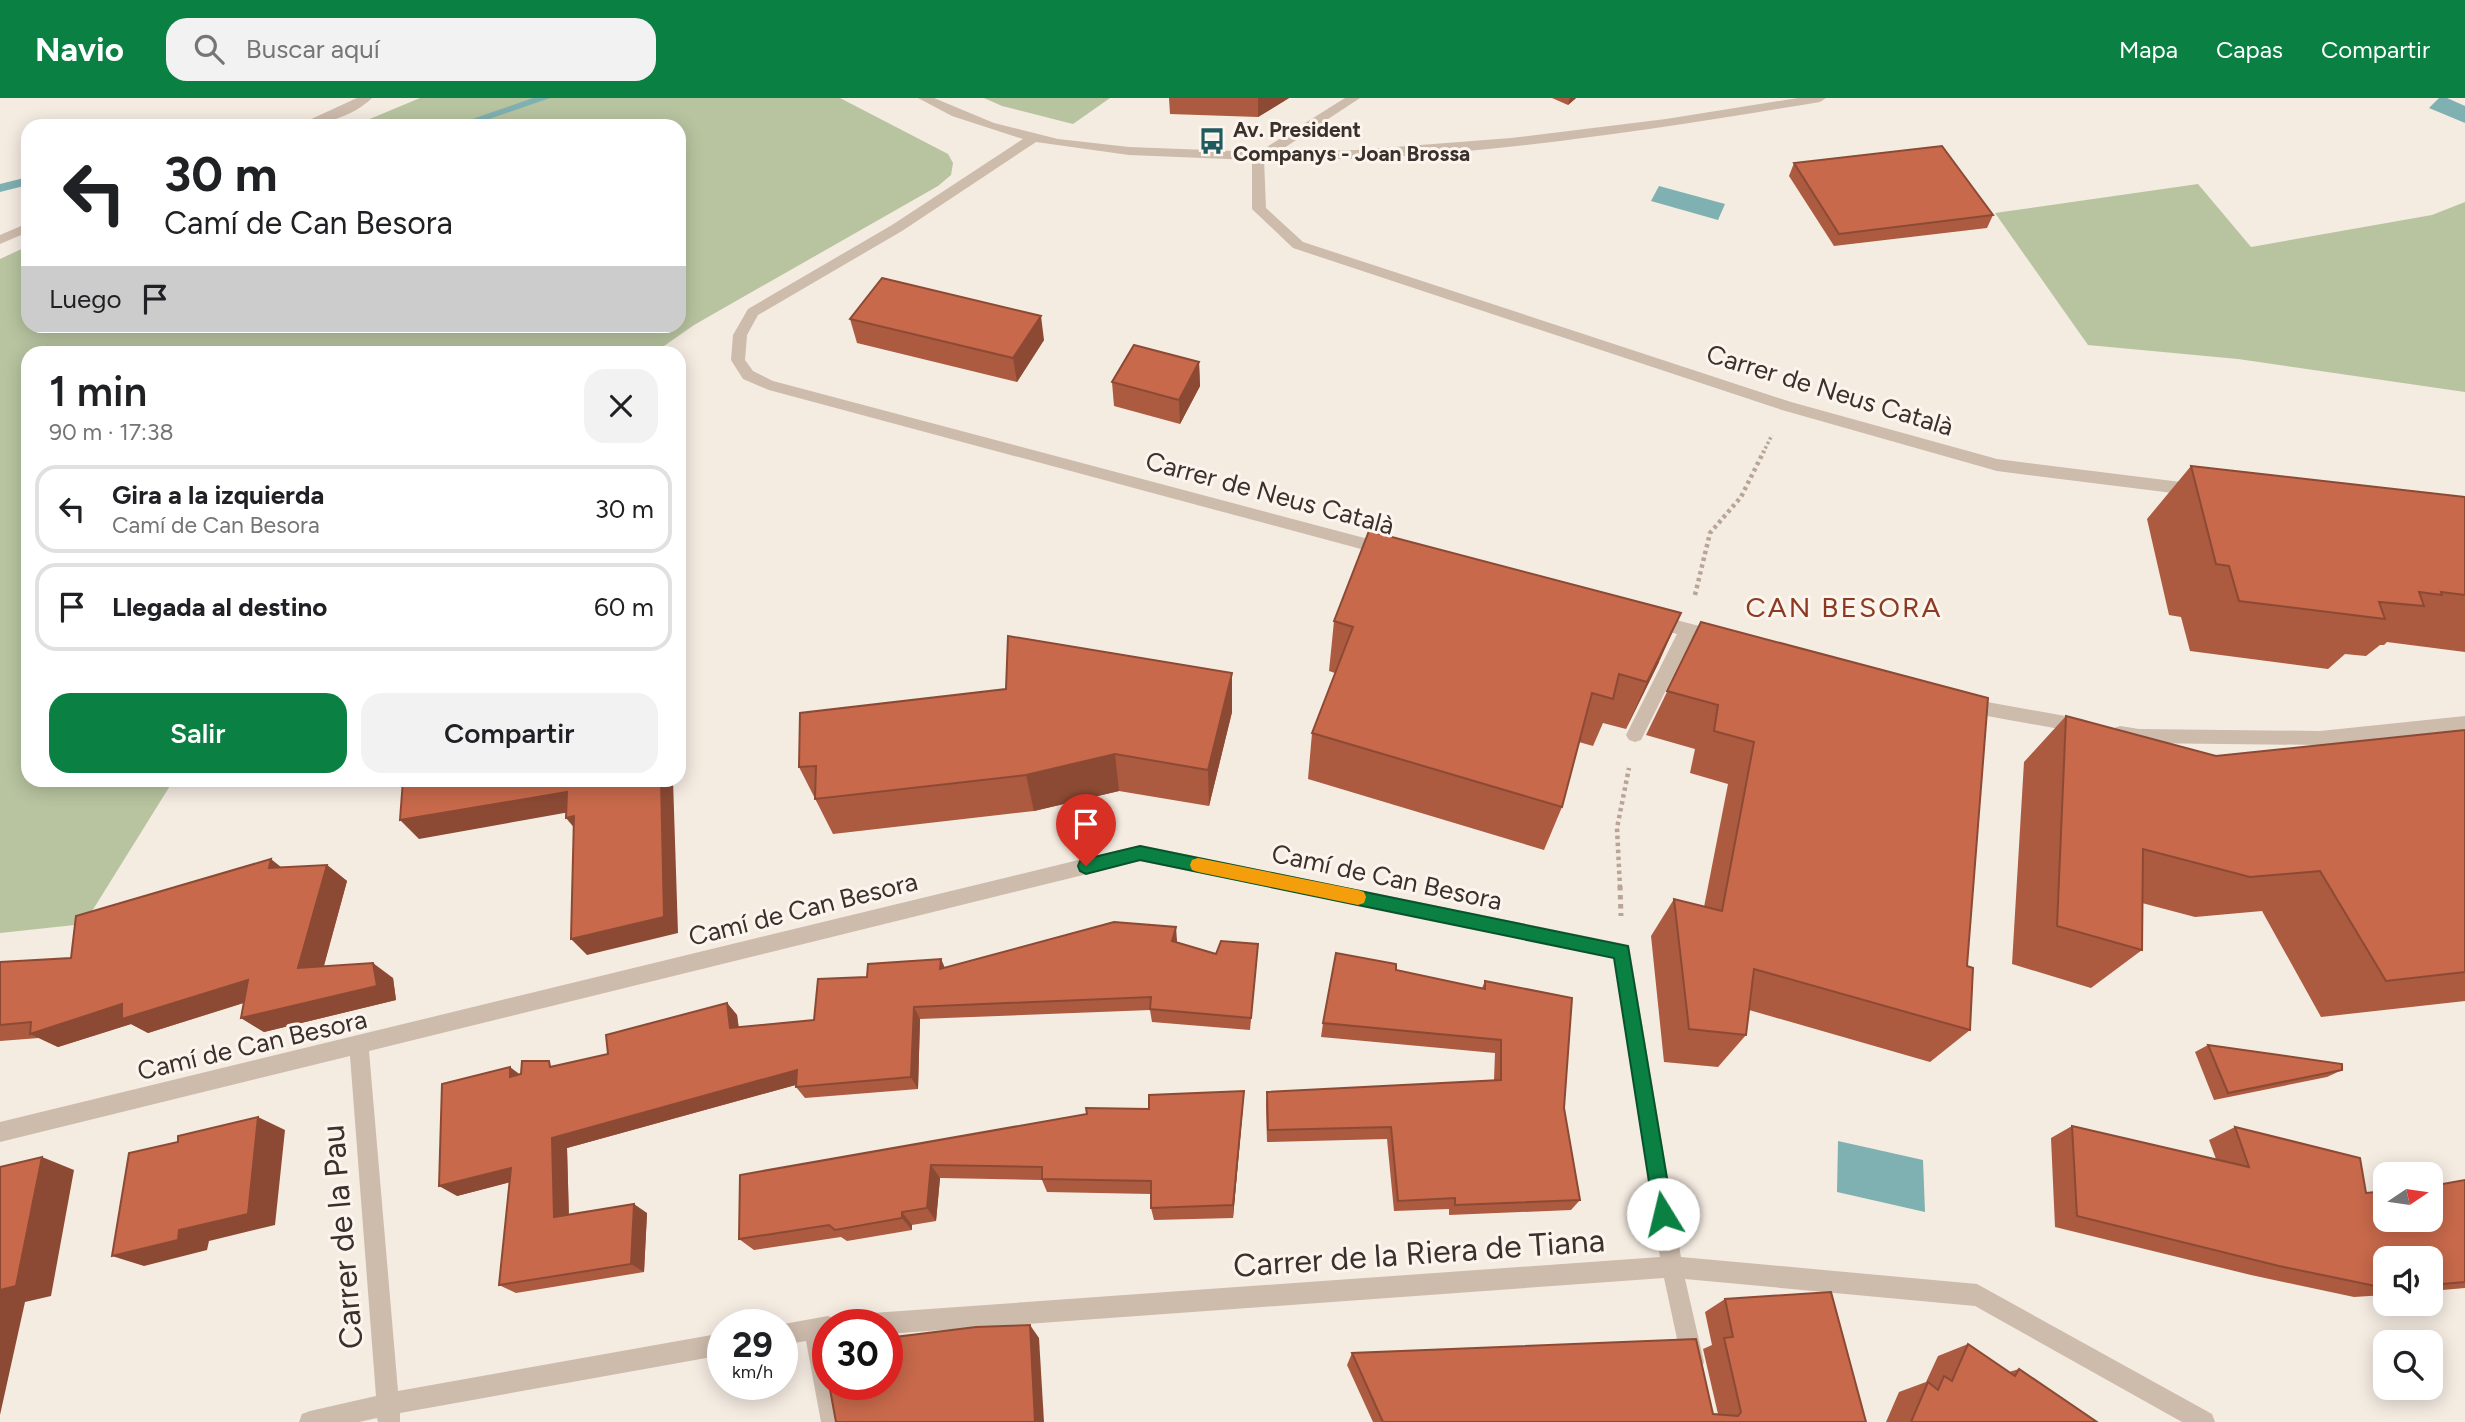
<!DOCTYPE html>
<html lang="es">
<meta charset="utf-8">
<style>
:root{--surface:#fff;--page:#f2f2f2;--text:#202124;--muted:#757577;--line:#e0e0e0;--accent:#0b8043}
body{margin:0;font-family:Figtree,sans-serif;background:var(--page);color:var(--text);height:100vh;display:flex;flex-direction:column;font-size:26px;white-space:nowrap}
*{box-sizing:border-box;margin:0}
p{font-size:23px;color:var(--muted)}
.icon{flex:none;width:38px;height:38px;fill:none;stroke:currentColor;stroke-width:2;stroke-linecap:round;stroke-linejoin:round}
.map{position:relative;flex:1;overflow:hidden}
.side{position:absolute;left:21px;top:248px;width:665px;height:441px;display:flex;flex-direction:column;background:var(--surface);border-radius:21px;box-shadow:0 4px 18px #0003}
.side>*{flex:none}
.top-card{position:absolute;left:21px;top:21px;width:665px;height:214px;border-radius:21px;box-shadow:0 4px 18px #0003;background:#fff;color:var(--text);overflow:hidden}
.needle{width:46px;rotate:77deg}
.buttons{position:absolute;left:2373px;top:1064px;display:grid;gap:14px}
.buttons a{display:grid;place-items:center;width:70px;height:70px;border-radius:14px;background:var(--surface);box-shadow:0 4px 18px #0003;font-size:35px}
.speed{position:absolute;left:707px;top:1211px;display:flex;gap:14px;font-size:35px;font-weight:700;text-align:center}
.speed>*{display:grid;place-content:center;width:91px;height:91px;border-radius:50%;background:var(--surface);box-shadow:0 4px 18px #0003;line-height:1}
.speed small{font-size:18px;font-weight:400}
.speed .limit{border:10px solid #d22;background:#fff;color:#111}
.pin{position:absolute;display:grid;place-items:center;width:60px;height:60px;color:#fff;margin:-72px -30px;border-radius:50% 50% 50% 0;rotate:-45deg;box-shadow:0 0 7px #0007}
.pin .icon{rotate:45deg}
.me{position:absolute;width:77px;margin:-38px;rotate:351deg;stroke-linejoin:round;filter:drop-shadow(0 0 5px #0008)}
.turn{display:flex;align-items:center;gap:24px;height:147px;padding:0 28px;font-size:32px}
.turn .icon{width:91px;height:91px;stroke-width:2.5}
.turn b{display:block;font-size:49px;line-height:60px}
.then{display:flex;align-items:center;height:66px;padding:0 28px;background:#0003;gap:14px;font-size:26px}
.round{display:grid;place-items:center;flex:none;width:74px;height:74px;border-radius:21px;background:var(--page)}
.summary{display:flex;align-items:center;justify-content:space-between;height:119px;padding:0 28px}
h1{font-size:42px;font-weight:600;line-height:52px}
.primary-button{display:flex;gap:14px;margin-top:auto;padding:14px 28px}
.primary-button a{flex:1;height:80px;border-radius:21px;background:var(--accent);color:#fff;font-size:28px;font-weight:600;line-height:80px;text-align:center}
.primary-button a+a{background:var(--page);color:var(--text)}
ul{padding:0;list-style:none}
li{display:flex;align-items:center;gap:21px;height:88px;margin:0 14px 10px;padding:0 14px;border:4px solid var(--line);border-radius:21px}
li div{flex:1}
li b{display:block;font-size:26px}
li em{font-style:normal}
header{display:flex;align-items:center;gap:42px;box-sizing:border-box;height:98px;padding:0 35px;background:var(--accent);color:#fff}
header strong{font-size:33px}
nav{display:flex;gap:38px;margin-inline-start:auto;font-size:24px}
.search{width:490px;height:63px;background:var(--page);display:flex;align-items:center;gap:18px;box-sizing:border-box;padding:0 24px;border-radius:21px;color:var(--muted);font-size:26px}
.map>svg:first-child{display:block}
.green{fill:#b8c4a0}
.water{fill:#7fb0b2}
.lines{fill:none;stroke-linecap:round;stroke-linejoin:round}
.stream{fill:#7fb0b2;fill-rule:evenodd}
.path-far2{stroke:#b9a596;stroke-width:3.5;stroke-dasharray:2.5 2.5;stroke-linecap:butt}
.path-far1{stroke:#b9a596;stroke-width:4.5;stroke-dasharray:3.5 3.5;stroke-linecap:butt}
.path{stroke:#b9a596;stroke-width:5;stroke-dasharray:4.5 4.5;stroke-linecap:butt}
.street{fill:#cdbbac;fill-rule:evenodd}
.wall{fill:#ac5a40}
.shaded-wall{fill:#8c4a34}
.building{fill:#c8694b;stroke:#8c4a34;stroke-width:2}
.route{fill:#0b8043;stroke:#07532c;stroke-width:2}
.slow{fill:#f59e0b}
.labels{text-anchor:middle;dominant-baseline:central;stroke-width:6;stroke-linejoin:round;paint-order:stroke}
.far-poi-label{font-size:21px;font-weight:bold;fill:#3b302b;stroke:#fbf5ee;text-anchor:start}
.street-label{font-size:26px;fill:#3b302b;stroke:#fbf5ee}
.neighbourhood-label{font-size:28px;letter-spacing:2px;fill:#8c3b22;stroke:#fbf5ee}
.near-street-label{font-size:32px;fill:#3b302b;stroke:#fbf5ee}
</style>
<header>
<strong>Navio</strong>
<div class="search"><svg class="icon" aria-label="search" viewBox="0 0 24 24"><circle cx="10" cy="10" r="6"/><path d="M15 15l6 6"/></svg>Buscar aquí</div>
<nav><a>Mapa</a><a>Capas</a><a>Compartir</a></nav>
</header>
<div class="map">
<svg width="2465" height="1324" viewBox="0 0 2465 1324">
<rect width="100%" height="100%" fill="#f4ebe1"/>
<g class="green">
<path d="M420 0H840L948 56 953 65 951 77 938 88 694 227 664 248 659 255 28 256V682L173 683 84 826 0 835V161L28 148V228H679V28H353Z"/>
<path d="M984 0H1110L1073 26 1002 8Z"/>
<path d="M2198 86 2251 149 2432 117 2465 104V294L2238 261 2088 247 1995 115Z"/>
</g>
<g class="water">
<path d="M2439 0H2447L2465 8V25L2429 10Z"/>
<path d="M1659 88 1725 106 1718 122 1651 103Z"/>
<path d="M1838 1043 1923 1062 1925 1114 1837 1094Z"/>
</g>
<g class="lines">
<g class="stream">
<path d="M533 0H550L469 28H452Z"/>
<path d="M28 79V87L0 94V86Z"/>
</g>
<path class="path-far2" d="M1763 355 1772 337"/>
<g class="path-far1">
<path d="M1695 497 1710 435 1741 399 1764 353"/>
<path d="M1620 790 1617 730 1629 670"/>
</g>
<path class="path" d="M1620 788 1621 818"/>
<g class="street">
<path d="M357 0H372C354 18 321 28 296 28Z"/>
<path d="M918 0H934L994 25 1058 41 1129 49 1259 54 1345 0H1360L1278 54 1356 52 1511 40 1666 21 1798 0H1826L1820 4C1637 34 1451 64 1264 62L1266 110 1303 144 1791 304 1997 361 2197 386 2205 392 2197 398 1997 373 1782 312 1293 150 1252 111V62L1129 57 1036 44 902 133 758 217 747 237 745 262 753 273 773 283 1387 446 1393 448 1395 452 1393 456 1387 458 769 292 743 281 731 262 733 237 748 211 892 127 1023 41 952 18Z"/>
<path d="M28 125V134L0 146V137Z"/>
<path d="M1654 516 1718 533 1724 535 1726 540 1724 545 1718 547 1692 540 1641 642 1635 644 1629 642 1626 637 1677 536 1648 528 1646 523 1648 518Z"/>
<path d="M1965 600 2082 621 2088 623 2091 628 2088 633 2082 635 1965 614 1959 612 1956 607 1959 602Z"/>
<path d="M2465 618V632L2320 647 2139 645 2114 640 2111 635 2114 630 2120 628 2139 631 2320 633Z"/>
<path d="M1140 747 1629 847 1681 1159 1977 1186 2212 1316 2215 1324H2182L1975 1208 1685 1181 1704 1264 1701 1272 1693 1275 1685 1272 1682 1264 1664 1180 887 1236V1227H847L850 1219 858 1216 1660 1159 1614 860 1140 763 369 953 398 1293 723 1235V1257L400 1315V1324H378L377 1320 359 1324H299L302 1316 310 1313 376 1298 350 958 0 1044V1024Z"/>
<path d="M828 1218 836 1221 838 1227H828V1286H836L843 1324H821L806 1243 782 1247V1227H778Z"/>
</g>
</g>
<g class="wall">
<path d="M1169 0H1289L1258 19 1170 16Z"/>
<path d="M1552 0H1576L1568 7Z"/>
<path d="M1794 65 1993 117 1987 130 1834 148 1789 78Z"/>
<path d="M850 221 1044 242 1017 284 857 245Z"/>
<path d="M1199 264 1200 288 1180 326 1114 308 1112 284Z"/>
<path d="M2191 368 2465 399V554L2387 544 2384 547H2380L2366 558 2345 556 2328 571 2190 553 2181 519 2169 517 2147 421Z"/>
<path d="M1334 523 1659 564 1626 631 1603 625 1593 648 1579 644 1562 709 1544 752 1308 681 1312 635 1335 575 1329 573Z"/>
<path d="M1701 524 1967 868 1970 932 1930 964 1749 912 1746 937 1718 969 1664 964 1651 838 1674 801 1704 809 1728 686 1690 675 1695 651 1646 637Z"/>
<path d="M1232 575V614L1209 708 1119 693 1034 713 833 736 799 669Z"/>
<path d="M2066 618 2216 658 2465 632V903L2321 919 2262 813 2195 819 2142 805V852L2091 890 2012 866 2024 664Z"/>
<path d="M327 767 347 783 324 868 393 880 396 902 264 934 241 920 244 905 148 935 131 926 58 949 39 940 0 943V864L71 860 282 770Z"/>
<path d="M1177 844 1216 856 1257 860 1250 932 1152 924 1150 912 920 921 918 991 805 1000 796 989V987L567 1050 569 1117 647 1115 644 1174 516 1195 499 1187 510 1084 457 1098 520 976 608 956 727 905 737 917 739 930 814 922 867 879 941 861 945 870Z"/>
<path d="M1396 872 1482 890 1485 883 1564 1010 1580 1102 1571 1112 1449 1117V1111L1394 1113 1387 1041 1267 1044 1266 1007 1267 994 1494 982 1495 955 1321 939 1323 925Z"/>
<path d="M2208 947 2342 972 2327 979 2214 1002 2195 954Z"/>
<path d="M1243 1008 1233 1120 1154 1122 1151 1110V1096L1047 1094 1042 1082 940 1080 936 1123 912 1127V1132L847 1143 841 1139 754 1152 739 1141 740 1077 1149 1011Z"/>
<path d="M2072 1028 2216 1061 2209 1042 2235 1029 2366 1095 2439 1087 2465 1082V1190L2431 1193V1160H2385V1197L2354 1199 2251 1177 2055 1129 2051 1040Z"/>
<path d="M1725 1201 1866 1324H1373L1347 1267 1352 1255 1718 1316 1703 1251 1712 1247 1705 1214Z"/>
<path d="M1968 1246 2009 1274 2019 1271 2097 1324H1886L1899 1294 1926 1284 1938 1258Z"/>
</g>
<g class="shaded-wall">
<path d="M1258 0H1289L1258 19Z"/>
<path d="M1570 0H1576L1568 7Z"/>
<path d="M1041 218 1044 242 1017 284 1013 260Z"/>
<path d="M1199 264 1200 288 1180 326 1179 302Z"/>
<path d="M1681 515 1659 564 1626 631 1647 584Z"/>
<path d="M1232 575V614L1209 708 1208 672Z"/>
<path d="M1115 656 1119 693 1034 713 1026 677Z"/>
<path d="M661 682H673L678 835 587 857 571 841Z"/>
<path d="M567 694 581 712 419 741 400 722Z"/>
<path d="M574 718 581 738 566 720Z"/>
<path d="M271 761 292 778 269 770Z"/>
<path d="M327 767 347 783 319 885 298 870Z"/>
<path d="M1176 829 1177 843 1174 857 1172 843Z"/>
<path d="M941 861 946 874 940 871Z"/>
<path d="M373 865 393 880 396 902 264 934 241 920Z"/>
<path d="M248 882 271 896 148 935 131 926 58 949 30 936 122 906Z"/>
<path d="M727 905 737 917 740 943 730 930Z"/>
<path d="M914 909 920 921 918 991 911 979Z"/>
<path d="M510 969 526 981 510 979Z"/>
<path d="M797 972 806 984 567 1050 569 1128 554 1119 552 1040Z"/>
<path d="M1244 993 1243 1008 1233 1120V1107Z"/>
<path d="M258 1019 285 1032 275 1127 209 1143 207 1152 144 1168 112 1158Z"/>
<path d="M42 1059 74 1072 51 1198 25 1204 0 1317V1192Z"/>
<path d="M931 1067 940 1080 936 1123 927 1110Z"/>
<path d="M511 1070 527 1080 457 1098 439 1088Z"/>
<path d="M634 1106 647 1115 644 1174 631 1166Z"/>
<path d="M902 1114 912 1127V1132L902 1120Z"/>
<path d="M1030 1227 1039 1240 1044 1324H1035Z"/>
</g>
<g class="building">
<path d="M1942 48 1993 117 1839 136 1794 65Z"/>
<path d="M882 180 1041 218 1013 260 850 221Z"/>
<path d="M1134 247 1199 264 1179 302 1112 284Z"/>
<path d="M2191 368 2465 399V497L2441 494 2442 497 2419 494 2424 508 2379 504 2385 521 2239 503 2229 468 2216 466Z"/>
<path d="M1369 433 1681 515 1647 584 1619 576 1613 601 1592 595 1562 709 1312 635 1353 529 1334 523Z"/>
<path d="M1701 524 1988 600 1967 868 1973 870 1970 932 1754 871 1746 937 1689 931 1674 801 1722 813 1754 644 1714 633 1718 607 1667 593Z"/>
<path d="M1008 538 1232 575 1208 672 1115 656 1026 677 815 701 816 668 799 669 800 615 1006 591Z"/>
<path d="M2066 618 2216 658 2465 632V874L2386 883 2320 773 2250 779 2143 751 2142 852 2057 828Z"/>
<path d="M403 682H661L664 819 571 841 574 718 566 720 567 694 400 722Z"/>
<path d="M271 761 269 770 327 767 298 870 373 865 377 888 241 920 248 882 122 921V906L30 936 31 924 0 927V864L71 860 76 818Z"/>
<path d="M1114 824 1176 829 1172 843 1216 856 1221 843 1258 846 1251 920 1150 911 1151 899 914 909 911 979 796 989 797 972 552 1040 554 1119 634 1106 631 1166 499 1187 511 1070 439 1088 442 986 510 969V979L521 976 522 963H549L550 969 608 956 606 937 727 905 730 930 814 922 818 881 867 879 868 866 941 861 940 871Z"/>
<path d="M1336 855 1396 866V872L1485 891V883L1572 900 1564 1010 1580 1102 1455 1107V1100L1398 1103 1391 1029 1268 1032 1267 994 1501 982V942L1323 925Z"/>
<path d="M2208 947 2342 966V972L2228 995Z"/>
<path d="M1244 993 1233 1107 1151 1110V1083L1042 1081V1069L931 1067 927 1110 902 1114V1120L835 1132 829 1127 739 1141 740 1077 1087 1016 1086 1010 1149 1011V997Z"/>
<path d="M258 1019 248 1116 179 1132 178 1142 112 1158 129 1055 178 1044V1038Z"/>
<path d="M2072 1028 2249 1069 2235 1029 2360 1060 2366 1095 2385 1093V1122H2431V1088L2465 1082V1184L2431 1187V1160H2385V1190L2279 1168 2077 1118Z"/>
<path d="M42 1059 16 1188 0 1192V1069Z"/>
<path d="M1831 1194 1866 1324H1383L1352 1255 1696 1241 1713 1316 1738 1318 1741 1314 1724 1240 1733 1239 1725 1201Z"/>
<path d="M1030 1227 1035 1324H836L829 1286H887V1240L976 1229Z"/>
<path d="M1968 1246 2015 1278 2019 1271 2097 1324H1911L1928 1284 1938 1292 1944 1278 1952 1283Z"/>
<path d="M822 1248H828V1279Z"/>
</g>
<path class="route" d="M1140 748 1628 848 1673 1116 1670 1123 1663 1126 1657 1123 1654 1116 1614 860 1140 762 1086 776 1080 773 1078 768 1080 763 1086 761Z"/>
<path class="slow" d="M1198 760 1358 792 1364 794 1366 799 1364 805 1358 807 1198 774 1192 772 1190 767 1192 762Z"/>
<defs>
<symbol id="bus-bare" viewBox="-9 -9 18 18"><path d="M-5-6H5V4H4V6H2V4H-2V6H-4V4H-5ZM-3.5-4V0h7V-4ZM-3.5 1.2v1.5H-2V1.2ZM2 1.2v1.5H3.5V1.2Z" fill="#1f5a5e" stroke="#fbf5ee" stroke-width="2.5" paint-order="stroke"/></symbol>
</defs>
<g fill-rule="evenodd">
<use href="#bus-bare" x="1193" y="24" width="38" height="38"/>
</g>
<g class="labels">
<g class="far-poi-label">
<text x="1233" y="31">Av. President<tspan x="1233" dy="24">Companys - Joan Brossa</tspan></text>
</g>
<g class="street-label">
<text transform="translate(1830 292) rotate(17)">Carrer de Neus Català</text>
<text transform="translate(1270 395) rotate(15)">Carrer de Neus Català</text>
<text transform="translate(1387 779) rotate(12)">Camí de Can Besora</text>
<text transform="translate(803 811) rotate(-14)">Camí de Can Besora</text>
<text transform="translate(252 947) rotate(-13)">Camí de Can Besora</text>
</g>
<g class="neighbourhood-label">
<text x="1844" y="509">CAN BESORA</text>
</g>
<g class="near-street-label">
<text transform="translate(342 1139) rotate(-95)">Carrer de la Pau</text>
<text transform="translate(1419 1155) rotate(-4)">Carrer de la Riera de Tiana</text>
</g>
</g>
</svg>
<div class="buttons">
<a><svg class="needle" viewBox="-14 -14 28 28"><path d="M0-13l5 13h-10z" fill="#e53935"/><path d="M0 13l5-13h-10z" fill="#757577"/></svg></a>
<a><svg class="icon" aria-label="sound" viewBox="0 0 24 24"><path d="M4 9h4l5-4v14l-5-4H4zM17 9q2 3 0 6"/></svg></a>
<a><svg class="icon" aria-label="search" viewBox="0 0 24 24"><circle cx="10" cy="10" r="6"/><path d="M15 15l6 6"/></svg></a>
</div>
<div class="speed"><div>29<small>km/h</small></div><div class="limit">30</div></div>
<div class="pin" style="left:1086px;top:768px;background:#d93025"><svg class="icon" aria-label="arrive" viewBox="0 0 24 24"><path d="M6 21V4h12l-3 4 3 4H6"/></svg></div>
<svg class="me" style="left:1663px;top:1116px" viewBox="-20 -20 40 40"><circle r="19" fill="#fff"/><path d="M0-13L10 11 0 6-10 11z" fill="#0b8043"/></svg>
<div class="top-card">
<div class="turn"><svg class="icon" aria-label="left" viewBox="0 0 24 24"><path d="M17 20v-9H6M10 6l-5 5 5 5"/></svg><div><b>30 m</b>Camí de Can Besora</div></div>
<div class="then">Luego<svg class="icon" aria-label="arrive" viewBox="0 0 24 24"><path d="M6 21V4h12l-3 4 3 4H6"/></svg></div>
</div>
<section class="side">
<div class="summary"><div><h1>1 min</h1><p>90 m · 17:38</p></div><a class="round"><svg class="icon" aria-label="close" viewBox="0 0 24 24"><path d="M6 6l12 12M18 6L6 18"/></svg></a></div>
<ul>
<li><svg class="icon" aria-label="left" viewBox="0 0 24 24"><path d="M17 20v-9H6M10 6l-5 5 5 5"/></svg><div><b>Gira a la izquierda</b><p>Camí de Can Besora</p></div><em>30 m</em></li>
<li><svg class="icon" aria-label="arrive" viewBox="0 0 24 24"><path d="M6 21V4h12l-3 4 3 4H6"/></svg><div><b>Llegada al destino</b></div><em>60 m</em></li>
</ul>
<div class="primary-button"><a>Salir</a><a>Compartir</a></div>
</section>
</div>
